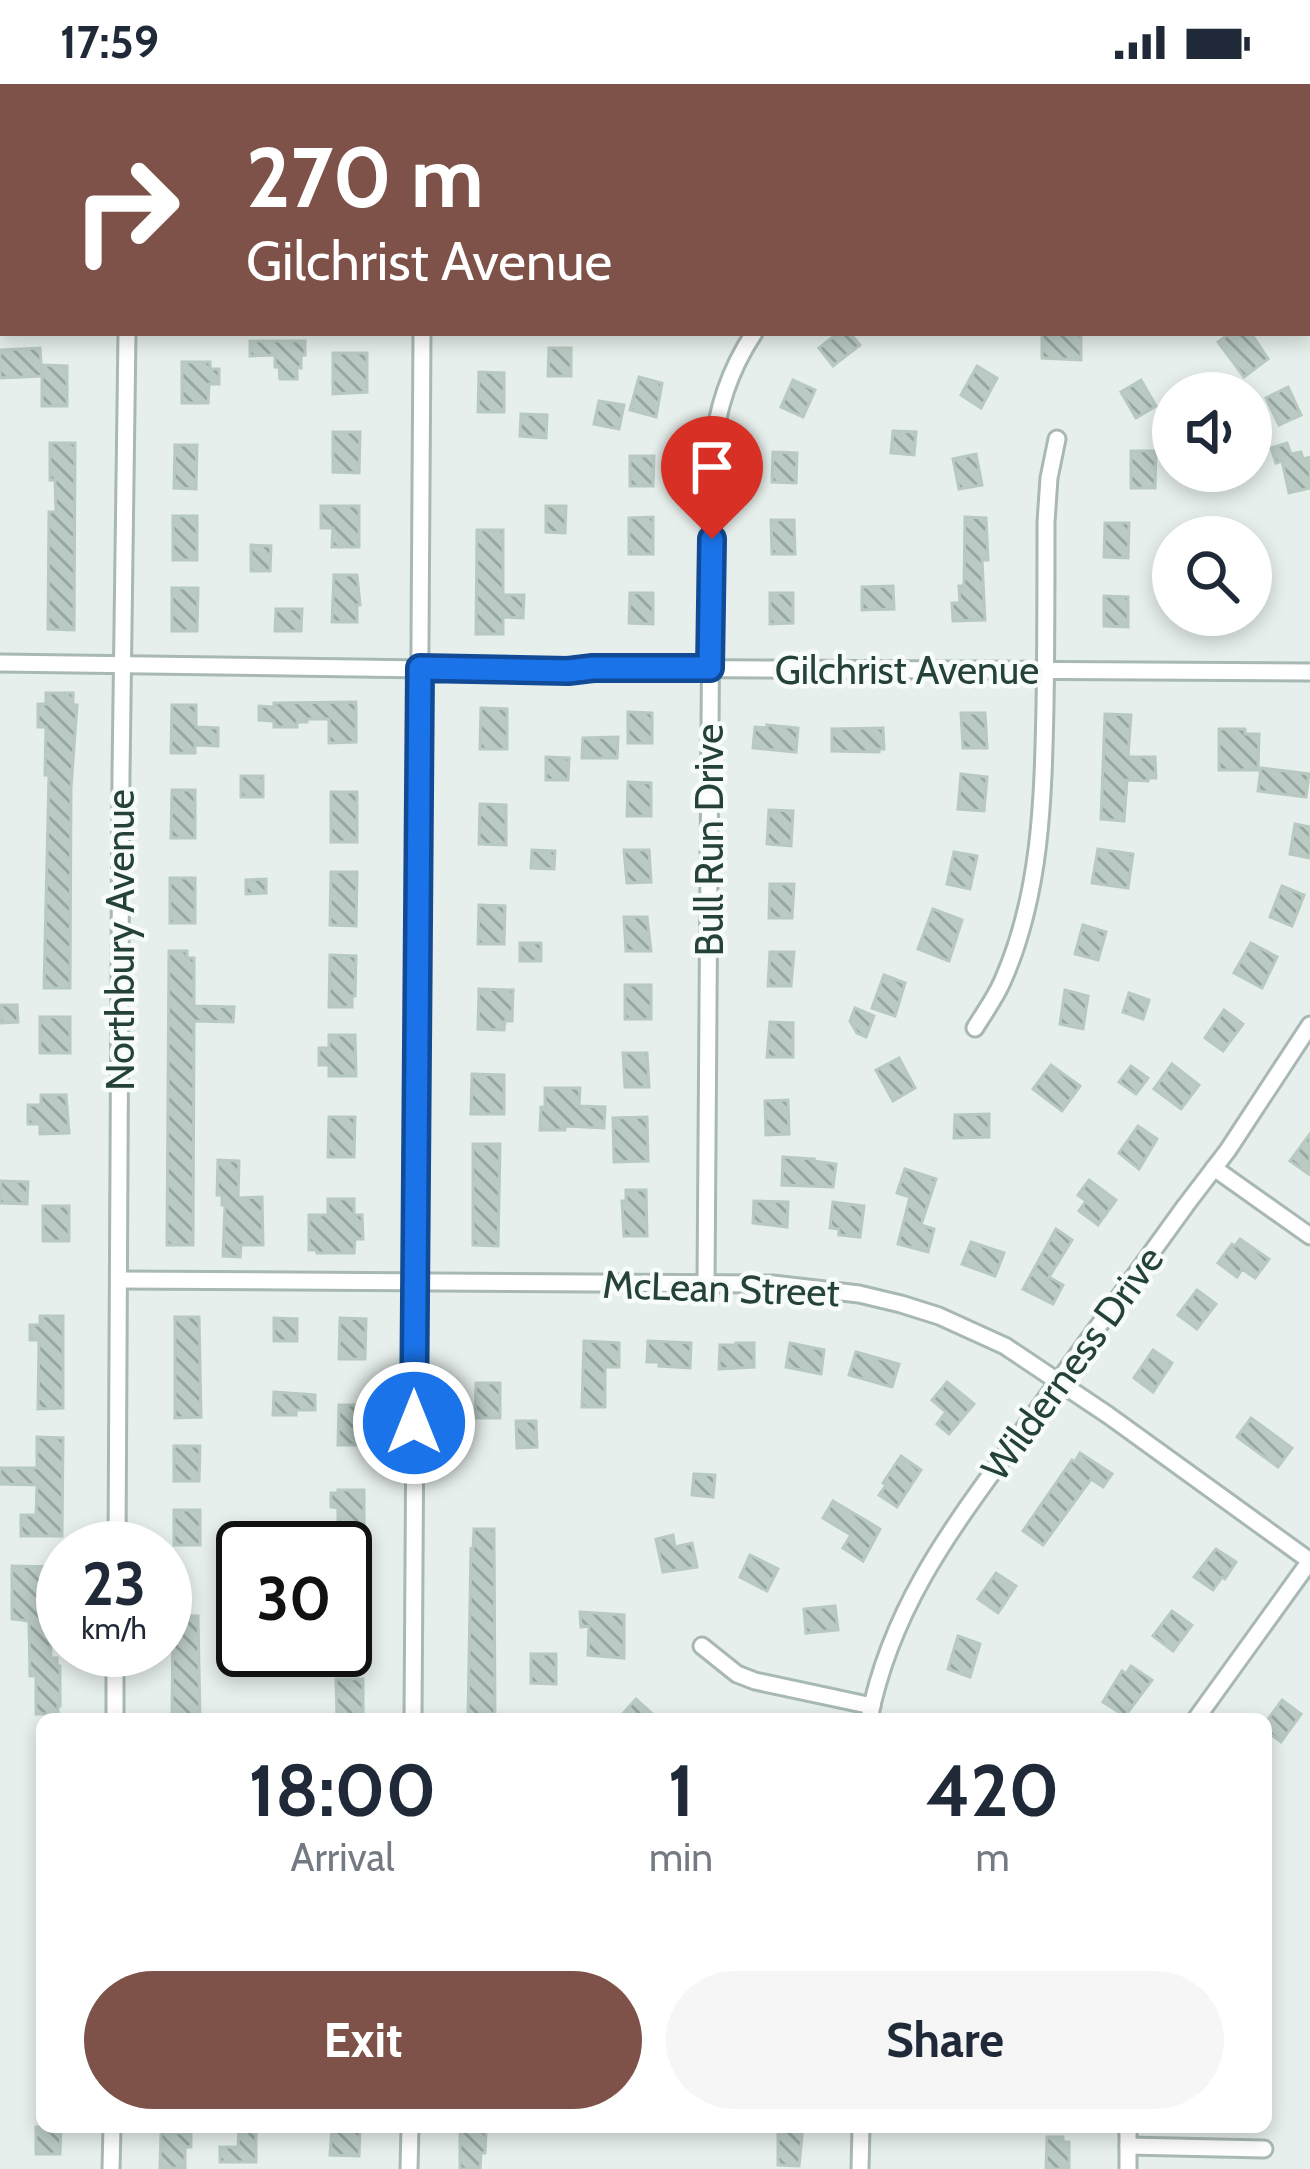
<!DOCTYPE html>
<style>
:root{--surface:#fff;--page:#f6f6f7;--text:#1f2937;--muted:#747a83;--accent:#7f5249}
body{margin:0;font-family:Cabin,sans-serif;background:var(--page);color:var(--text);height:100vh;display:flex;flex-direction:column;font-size:45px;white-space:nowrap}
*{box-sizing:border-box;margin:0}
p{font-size:39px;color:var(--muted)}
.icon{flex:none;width:66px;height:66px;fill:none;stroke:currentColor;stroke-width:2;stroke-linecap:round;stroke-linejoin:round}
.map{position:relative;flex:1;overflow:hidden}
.side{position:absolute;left:36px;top:1629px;width:1236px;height:420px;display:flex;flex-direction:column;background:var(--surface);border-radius:18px;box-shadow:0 6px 18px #0003}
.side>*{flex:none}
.guide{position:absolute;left:0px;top:0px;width:1311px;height:252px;box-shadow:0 6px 18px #0003;background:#7f5249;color:#fff;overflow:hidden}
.fabs{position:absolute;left:1152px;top:288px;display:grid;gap:24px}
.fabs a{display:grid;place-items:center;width:120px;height:120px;border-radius:50%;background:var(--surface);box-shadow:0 6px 18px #0003;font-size:60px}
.speed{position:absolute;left:36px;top:1437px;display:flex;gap:24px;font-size:60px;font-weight:700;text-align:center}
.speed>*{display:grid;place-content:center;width:156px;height:156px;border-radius:50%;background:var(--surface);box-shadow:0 6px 18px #0003;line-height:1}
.speed small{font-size:30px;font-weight:400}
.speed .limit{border:6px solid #111;border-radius:18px;background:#fff;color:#111}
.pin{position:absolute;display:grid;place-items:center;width:102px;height:102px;color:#fff;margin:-123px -51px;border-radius:50% 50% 50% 0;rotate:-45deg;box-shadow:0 0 12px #0007}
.pin .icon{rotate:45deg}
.me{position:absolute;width:132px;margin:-66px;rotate:0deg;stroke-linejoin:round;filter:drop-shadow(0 0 9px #0008)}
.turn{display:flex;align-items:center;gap:42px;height:252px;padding:0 48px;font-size:54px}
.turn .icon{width:156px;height:156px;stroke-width:2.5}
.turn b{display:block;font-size:84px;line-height:102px}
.eta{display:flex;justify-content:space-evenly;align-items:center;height:204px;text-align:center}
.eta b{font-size:72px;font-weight:700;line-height:84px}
.cta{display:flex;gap:24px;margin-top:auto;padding:24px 48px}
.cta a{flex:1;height:138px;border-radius:72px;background:var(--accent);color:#fff;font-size:48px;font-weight:700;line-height:138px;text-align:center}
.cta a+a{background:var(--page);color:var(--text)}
.status{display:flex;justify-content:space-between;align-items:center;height:84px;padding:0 60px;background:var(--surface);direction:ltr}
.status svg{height:33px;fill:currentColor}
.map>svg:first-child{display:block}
.building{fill:url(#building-back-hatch);stroke:#b8c9c2;stroke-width:3}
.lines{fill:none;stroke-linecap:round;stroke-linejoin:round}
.street-casing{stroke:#a8b8b2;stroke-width:21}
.street{stroke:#fff;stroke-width:15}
.route-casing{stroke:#114b97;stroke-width:30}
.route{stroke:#1a73e8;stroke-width:21}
.labels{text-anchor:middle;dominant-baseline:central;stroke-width:9;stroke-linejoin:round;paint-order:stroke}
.street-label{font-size:39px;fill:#24423a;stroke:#f7fbf9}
</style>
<div class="status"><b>17:59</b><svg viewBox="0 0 49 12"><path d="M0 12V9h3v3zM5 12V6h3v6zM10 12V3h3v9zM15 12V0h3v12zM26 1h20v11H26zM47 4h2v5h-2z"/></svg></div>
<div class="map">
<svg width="1310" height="2085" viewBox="0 0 1310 2085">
<defs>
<pattern id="building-back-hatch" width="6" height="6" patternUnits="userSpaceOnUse" patternTransform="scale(3)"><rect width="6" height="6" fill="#bbcac4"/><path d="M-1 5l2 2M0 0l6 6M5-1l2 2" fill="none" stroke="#98a6a0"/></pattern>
</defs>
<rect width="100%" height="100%" fill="#e6efeb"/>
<g class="building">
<path d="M838 249H850L860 261 833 282 819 264Z"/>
<path d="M1042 249 1081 251V276L1042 274Z"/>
<path d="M1230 249H1251L1268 275 1244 293 1218 258Z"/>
<path d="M250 257H305V271H301V284L297 283V295H280L279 283H275V271L250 272Z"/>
<path d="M40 264 42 292 0 294V266Z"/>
<path d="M549 264H571V292H548Z"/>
<path d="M333 269H367V308L333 310Z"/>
<path d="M182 278H210V285H219V300H209L208 319H182Z"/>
<path d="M42 281 67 282V322H42Z"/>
<path d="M977 282 997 294 981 324 961 311Z"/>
<path d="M479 288 504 289V328H478Z"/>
<path d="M639 293 662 299 656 333 630 326Z"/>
<path d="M793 296 815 306 803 333 781 323Z"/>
<path d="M1141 296 1156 322 1136 334 1121 308Z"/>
<path d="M1288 303 1301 331 1279 341 1266 314Z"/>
<path d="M599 317 624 321 619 345 594 340Z"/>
<path d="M521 330 547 331 546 354 520 352Z"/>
<path d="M893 347 916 348 914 371 891 369Z"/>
<path d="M333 348H360L359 389 333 388Z"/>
<path d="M50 359H75L74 546 48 545 49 428H56L55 396H50Z"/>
<path d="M1287 359 1291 370 1301 368 1303 375 1310 373V404L1289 409 1282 377 1276 379 1271 364Z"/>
<path d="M175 361H197L196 405 174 404Z"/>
<path d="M1131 367H1156L1155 404H1131Z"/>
<path d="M773 368 797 369 796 399 772 398Z"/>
<path d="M976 370 982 401 959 405 953 375Z"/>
<path d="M630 372H654L653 402H630Z"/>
<path d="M321 422H359V463H332L333 444H321Z"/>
<path d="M546 422H566L565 449 546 448Z"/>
<rect x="173" y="432" width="24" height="44"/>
<path d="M653 433V470H629V434Z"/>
<path d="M965 433 986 434 988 476H982L985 536 953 537 952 519H960L959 502H964Z"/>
<path d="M771 436H794L795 470H772Z"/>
<path d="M1105 439H1129L1128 474 1104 473Z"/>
<path d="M477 446H503V511H524L523 534 503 533V550H476Z"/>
<path d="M251 461 271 462 270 487H251Z"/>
<path d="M334 491H357L360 521H357V538H332Z"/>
<path d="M893 502 894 525 862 526V503Z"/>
<path d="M172 504H198L197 547H172Z"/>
<path d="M630 509H653V540L629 539Z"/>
<path d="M770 509H793V539L770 540Z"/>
<path d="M1104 512 1128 513V543L1104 542Z"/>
<path d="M276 525H302L301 547H275Z"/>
<path d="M46 609H73V621H77L71 704 70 904H44L49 691H45L46 643H38V620H46Z"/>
<path d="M356 618V658L329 659V635H307V638H297V643H274V637L259 636V622L274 623V619Z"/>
<path d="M172 621H196V643L218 644V662L195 661V669H171Z"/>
<path d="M481 624 507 625V665H480Z"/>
<path d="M628 628 652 629V659H628Z"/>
<path d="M961 629H985L987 664H963Z"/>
<path d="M1105 630 1131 631 1128 673H1155L1156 694H1148V697L1127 696 1124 737 1101 735Z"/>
<path d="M767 641 798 644 796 668 753 664 755 643 767 644Z"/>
<path d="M883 644 884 665H879V668L832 667V645Z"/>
<path d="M1219 645H1245V650H1259L1258 686H1219Z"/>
<path d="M618 653 617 674H582L583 654Z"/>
<path d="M546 673 569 674 568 696H546Z"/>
<path d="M1261 684 1309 690 1306 713 1258 707Z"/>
<path d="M961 690 987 693 984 727 958 725Z"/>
<rect x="241" y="692" width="22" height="21"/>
<path d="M628 698 651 699V732H627Z"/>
<path d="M172 706H195V754H171Z"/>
<rect x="331" y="708" width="26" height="50"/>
<path d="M480 720 506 721V761L479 760Z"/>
<path d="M769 726 793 727 791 762 767 760Z"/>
<path d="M1295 740 1310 743V774L1290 770Z"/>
<path d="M1098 765 1133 770 1128 804 1092 799Z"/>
<path d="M532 766 555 767 554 785 531 784Z"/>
<path d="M624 766H649L651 798 627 799Z"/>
<path d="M954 768 977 772 970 805 947 800Z"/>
<path d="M331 788H357L356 842 330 841Z"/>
<rect x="170" y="794" width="25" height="45"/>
<path d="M266 795V809L246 810V796Z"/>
<path d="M770 800H794L792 834H769Z"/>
<path d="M1282 802 1304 811 1292 842 1270 833Z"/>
<path d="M479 821 505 822 504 860H478Z"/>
<path d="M933 825 962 836 949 877 918 865Z"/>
<path d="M624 833H647L651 867H626Z"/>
<path d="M1083 841 1106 848 1098 876 1075 870Z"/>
<rect x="520" y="859" width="21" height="18"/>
<path d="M1251 859 1277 873 1262 904 1234 889Z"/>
<path d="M169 867H187V874H194V922L234 923 233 938 194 937 193 1161H167Z"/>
<path d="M770 868H794L791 902H768Z"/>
<path d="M330 871 356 872 355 912H352V923H329Z"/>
<path d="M884 891 905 899 895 932 872 924Z"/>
<rect x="625" y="901" width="26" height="34"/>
<path d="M479 905 513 906 512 937H505L504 946 478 945Z"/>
<path d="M1065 906 1088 912 1083 945 1060 940Z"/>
<path d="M1129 909 1149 916 1143 935 1123 928Z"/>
<path d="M0 921H17L18 938 0 939Z"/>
<path d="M855 924 874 932 866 953 857 949 850 937Z"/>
<path d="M1224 926 1243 940 1223 967 1205 954Z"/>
<rect x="40" y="933" width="30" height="36"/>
<path d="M770 938 793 939V973H767Z"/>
<path d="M329 951H355L356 992H329V981H319V964H329Z"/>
<path d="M623 969H647L649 1003H625Z"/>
<path d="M899 974 915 1004 893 1017 876 986Z"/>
<path d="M1172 980 1199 1001 1181 1025 1154 1005Z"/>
<path d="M1051 981 1080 1002 1062 1027 1033 1005Z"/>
<path d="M1131 982 1148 994 1136 1010 1119 998Z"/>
<path d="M472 990 504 991V1030H471Z"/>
<path d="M545 1004H580L579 1022 605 1023 604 1044 565 1042V1046H540L541 1023H545Z"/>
<path d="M41 1011H66L69 1049 40 1050V1040H28V1021H41Z"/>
<path d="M788 1016 789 1050 766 1051 765 1017Z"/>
<path d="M989 1030V1053L954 1054 955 1031Z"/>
<path d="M329 1033H355L354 1073H328Z"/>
<path d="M647 1033 648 1077 614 1078 613 1034Z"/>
<path d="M1138 1042 1157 1055 1139 1085 1119 1069Z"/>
<path d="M1310 1050V1091L1290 1077Z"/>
<path d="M473 1060H500L498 1162 473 1161Z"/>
<path d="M783 1073 814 1075 813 1077 836 1080 833 1103 782 1101Z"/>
<path d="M218 1076 239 1077 238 1114 262 1113 263 1161H241L240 1173 223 1172 225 1121H222V1111H217Z"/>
<path d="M905 1085 936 1095 921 1141 934 1145 928 1168 898 1160 910 1113 897 1109Z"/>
<path d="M1089 1096 1116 1116 1098 1141 1079 1127 1086 1117 1078 1111Z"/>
<path d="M1 1097 28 1098 27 1120 0 1119Z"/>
<path d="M626 1106H646L647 1152H624L622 1117H626Z"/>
<path d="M328 1115H354V1131H362L363 1155H355L354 1169H317L316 1166H309V1131H328Z"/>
<path d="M754 1117 788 1118 787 1143 753 1139Z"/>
<path d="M833 1118 864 1122 860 1153 839 1151V1145L830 1144Z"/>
<rect x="43" y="1122" width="26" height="35"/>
<path d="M1056 1145 1072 1156 1049 1193 1063 1201 1053 1220 1023 1205Z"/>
<path d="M1240 1155 1269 1175 1255 1194 1242 1185 1237 1193 1218 1179 1232 1160 1235 1162Z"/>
<path d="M971 1158 1004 1169 995 1192 962 1180Z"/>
<path d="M1197 1206 1216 1220 1197 1245 1178 1231Z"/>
<path d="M40 1232H63V1324L38 1325 39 1256H30V1241H40Z"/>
<path d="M175 1233H199L201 1333 175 1334Z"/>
<path d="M274 1234 297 1235V1257H274Z"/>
<path d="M340 1234 366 1235 365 1275H339Z"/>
<path d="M584 1257 619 1259V1283H605V1323H582Z"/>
<path d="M648 1257 691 1259 690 1284 659 1282V1278H647Z"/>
<path d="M736 1259H754V1283L719 1285 720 1261H736Z"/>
<path d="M790 1259 824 1266 821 1290 786 1283Z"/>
<path d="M1153 1266 1172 1279 1153 1308 1134 1294Z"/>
<path d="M856 1268 899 1280 892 1303 849 1291Z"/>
<path d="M947 1298 974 1320 949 1350 937 1340 946 1328 932 1316Z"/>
<path d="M476 1299H500V1334H475Z"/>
<path d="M274 1308 315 1311V1326H296V1331H273Z"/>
<path d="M339 1321H365V1361H338Z"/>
<path d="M1251 1334 1292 1364 1278 1383 1237 1353Z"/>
<path d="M516 1337H536L537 1363 517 1364Z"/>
<path d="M37 1353 63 1354 62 1452H21V1431H36L37 1401 0 1400V1384H37Z"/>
<path d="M174 1362H200L199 1397H174Z"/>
<path d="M1080 1369 1112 1390 1103 1403 1091 1395 1043 1461 1023 1447 1072 1376 1075 1378Z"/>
<path d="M901 1372 921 1386 897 1423 879 1411 886 1401 883 1399Z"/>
<path d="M694 1390 715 1391 713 1413 692 1411Z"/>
<path d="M338 1406H364V1446H338V1424L331 1423V1409H338Z"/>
<path d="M833 1417 880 1445 863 1477 843 1464 851 1451 823 1434Z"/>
<rect x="174" y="1426" width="26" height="35"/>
<path d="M474 1445H494L495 1635H468L471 1465 473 1466Z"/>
<path d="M673 1451 675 1463 692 1459 697 1483 663 1488 656 1455Z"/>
<path d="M1216 1465 1236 1478 1225 1495 1222 1493 1213 1506 1194 1493Z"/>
<path d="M750 1471 778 1485 767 1507 740 1493Z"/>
<path d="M12 1482 60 1483 63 1524H50L51 1574H57V1582H60V1622H58V1630H36V1592H30L29 1537 12 1535Z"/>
<path d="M996 1489 1016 1502 998 1529 978 1515Z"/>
<path d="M345 1496 364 1497 363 1547H345Z"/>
<path d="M835 1522 838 1546 806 1549 804 1525Z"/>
<path d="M1172 1527 1192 1541 1173 1567 1153 1552Z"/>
<path d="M580 1528 624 1531V1574L588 1571 589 1542 581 1543Z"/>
<path d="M173 1532H198L200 1635H172Z"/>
<path d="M958 1552 980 1560 970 1593 948 1585Z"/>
<path d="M531 1570H556V1600L531 1599Z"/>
<path d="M1131 1582 1152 1596 1125 1632 1103 1618 1122 1587 1126 1590Z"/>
<path d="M336 1595H363V1635H337Z"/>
<path d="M636 1615 658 1635H618Z"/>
<path d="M1282 1616 1301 1630 1281 1658 1266 1647V1638Z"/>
<path d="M36 2043H61L60 2070H36Z"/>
<path d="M239 2043H256V2078H220V2063H238Z"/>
<path d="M778 2043H803L799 2082 778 2081Z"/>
<path d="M332 2044 360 2045 359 2072 330 2071Z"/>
<path d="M460 2047 486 2048 485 2069H481L480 2085H460Z"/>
<path d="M161 2049H191V2063H185V2084H160Z"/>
<path d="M1047 2053H1063V2058H1069V2085H1046Z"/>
</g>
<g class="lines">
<defs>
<g id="street">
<path d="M877 0 879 3"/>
<path d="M1150 0 1152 3"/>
<path d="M127 3V0"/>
<path d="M423 3V0"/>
<path d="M1086 3 1090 0"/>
<path d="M1308 153 1310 151"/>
<path d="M1308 227 1310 230"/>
<path d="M0 579 568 587 593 584 1310 588"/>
<path d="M975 944C984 929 996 913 1003 896 1041 810 1043 715 1045 623 1046 562 1046 500 1046 438L1049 394 1057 355"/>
<path d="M1214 1084 1310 1152"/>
<path d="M119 1196 773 1200 859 1210 901 1220 939 1232 1005 1262 1108 1331 1310 1477 1196 1635"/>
<path d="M706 1199 712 370C717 325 729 287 754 249"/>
<path d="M117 1464 121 690 127 249"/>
<path d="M702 1562 737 1590 755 1597 872 1622"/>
<path d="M115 1635V1566"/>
<path d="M413 1635 422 249"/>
<path d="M869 1635C893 1515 960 1434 1029 1338 1081 1265 1134 1193 1186 1121L1228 1066 1310 941"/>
<path d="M1128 2062 1264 2065"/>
<path d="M111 2085 112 2043"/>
<path d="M409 2085 410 2043"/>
<path d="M860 2085 861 2043"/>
<path d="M1128 2085V2043"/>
</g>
</defs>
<use href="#street" class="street-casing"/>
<use href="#street" class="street"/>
</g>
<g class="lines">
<defs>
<path id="route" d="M414 1339 420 584 568 587 593 584H710L712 455"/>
</defs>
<use href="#route" class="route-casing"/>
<use href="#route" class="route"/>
</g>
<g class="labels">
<g class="street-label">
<text x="907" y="586">Gilchrist Avenue</text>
<text transform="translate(709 756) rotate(-90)">Bull Run Drive</text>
<text transform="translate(120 856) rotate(-90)">Northbury Avenue</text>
<text transform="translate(721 1204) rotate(2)">McLean Street</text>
<text transform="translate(1072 1279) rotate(-54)">Wilderness Drive</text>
</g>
</g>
</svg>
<div class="fabs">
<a><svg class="icon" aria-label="sound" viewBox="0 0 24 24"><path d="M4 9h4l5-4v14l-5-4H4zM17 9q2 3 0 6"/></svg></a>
<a><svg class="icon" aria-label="search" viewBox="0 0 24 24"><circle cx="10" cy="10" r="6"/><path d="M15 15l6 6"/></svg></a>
</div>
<div class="speed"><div>23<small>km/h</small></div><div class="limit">30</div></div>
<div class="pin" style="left:712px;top:455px;background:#d93025"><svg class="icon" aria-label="arrive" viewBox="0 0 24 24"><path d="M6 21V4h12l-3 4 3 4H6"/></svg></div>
<svg class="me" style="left:414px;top:1339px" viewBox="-20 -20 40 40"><circle r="17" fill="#1a73e8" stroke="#fff" stroke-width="3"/><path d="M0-11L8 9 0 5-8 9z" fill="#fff"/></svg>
<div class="guide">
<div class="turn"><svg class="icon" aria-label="right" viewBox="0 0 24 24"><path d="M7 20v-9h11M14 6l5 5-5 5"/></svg><div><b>270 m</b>Gilchrist Avenue</div></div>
</div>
<section class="side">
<div class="eta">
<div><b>18:00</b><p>Arrival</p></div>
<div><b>1</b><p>min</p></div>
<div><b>420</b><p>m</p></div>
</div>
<div class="cta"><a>Exit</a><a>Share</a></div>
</section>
</div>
